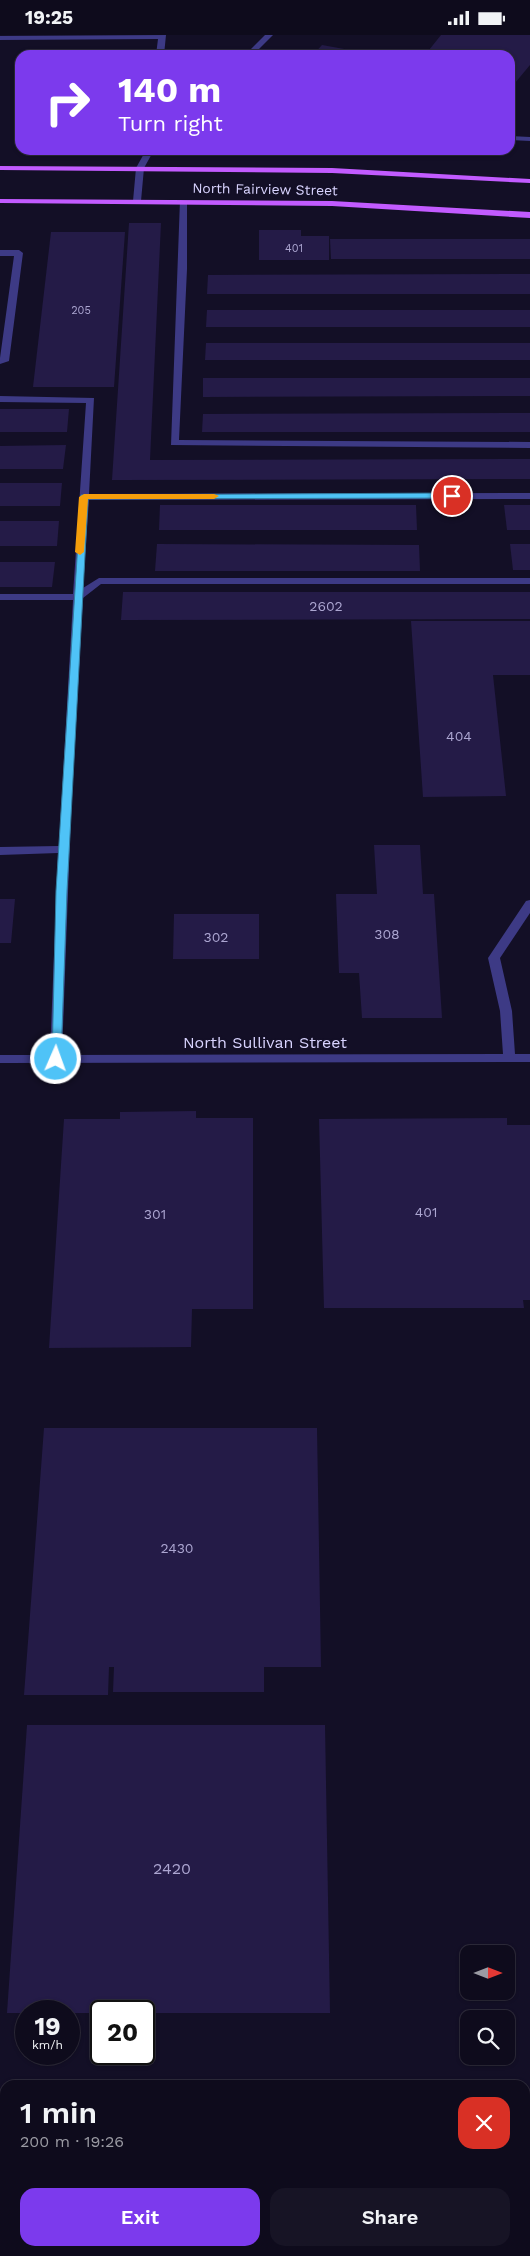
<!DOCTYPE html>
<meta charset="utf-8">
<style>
:root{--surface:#0e0b1c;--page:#171425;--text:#f1f3f6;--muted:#9b9ba3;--line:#2e2b3b;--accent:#7c3aed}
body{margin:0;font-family:"Work Sans",sans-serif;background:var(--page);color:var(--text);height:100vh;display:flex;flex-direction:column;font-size:19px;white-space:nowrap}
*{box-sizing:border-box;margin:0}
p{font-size:16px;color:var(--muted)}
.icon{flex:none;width:28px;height:28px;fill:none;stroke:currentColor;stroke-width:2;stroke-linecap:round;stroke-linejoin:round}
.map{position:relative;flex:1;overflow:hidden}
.details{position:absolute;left:0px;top:2045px;width:530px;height:176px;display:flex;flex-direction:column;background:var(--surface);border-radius:15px 15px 0 0;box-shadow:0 1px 4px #0004,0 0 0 1px var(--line)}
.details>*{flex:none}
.banner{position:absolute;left:15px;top:15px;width:500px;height:105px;border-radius:15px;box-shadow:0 1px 4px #0004,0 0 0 1px var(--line);background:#7c3aed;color:#fff;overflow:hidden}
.needle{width:32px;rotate:90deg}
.buttons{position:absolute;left:460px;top:1910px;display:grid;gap:10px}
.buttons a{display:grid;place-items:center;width:55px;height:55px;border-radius:10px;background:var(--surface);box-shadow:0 1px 4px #0004,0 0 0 1px var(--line);font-size:25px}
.speed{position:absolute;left:15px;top:1965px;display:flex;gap:10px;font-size:25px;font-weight:700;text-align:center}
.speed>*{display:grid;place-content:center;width:65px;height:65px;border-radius:50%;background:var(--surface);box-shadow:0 1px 4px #0004,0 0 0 1px var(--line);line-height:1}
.speed small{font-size:12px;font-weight:400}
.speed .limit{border:2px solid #111;border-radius:8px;background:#fff;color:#111}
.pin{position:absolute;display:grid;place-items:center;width:42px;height:42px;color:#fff;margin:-21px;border:2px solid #fff;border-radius:50%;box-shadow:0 1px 5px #0007}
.me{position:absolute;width:55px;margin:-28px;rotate:2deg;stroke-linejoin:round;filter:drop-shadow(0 0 4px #0008)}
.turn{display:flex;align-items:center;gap:18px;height:105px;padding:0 20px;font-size:22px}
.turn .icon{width:65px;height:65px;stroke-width:2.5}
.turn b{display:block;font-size:35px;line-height:42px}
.round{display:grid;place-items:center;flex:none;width:52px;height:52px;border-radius:15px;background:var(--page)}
.head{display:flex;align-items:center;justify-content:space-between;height:85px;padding:0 20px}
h1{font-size:30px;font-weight:600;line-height:38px}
.action{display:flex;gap:10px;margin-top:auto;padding:10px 20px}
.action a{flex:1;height:58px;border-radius:15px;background:var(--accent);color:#fff;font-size:20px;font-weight:600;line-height:58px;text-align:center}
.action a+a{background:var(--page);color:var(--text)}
.status{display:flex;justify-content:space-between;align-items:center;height:35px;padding:0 25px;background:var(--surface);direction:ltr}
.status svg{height:14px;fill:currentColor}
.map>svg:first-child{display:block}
.building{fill:#241b47}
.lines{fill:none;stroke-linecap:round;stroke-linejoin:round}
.minor{fill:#3d3a85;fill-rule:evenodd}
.major{fill:#c25bff;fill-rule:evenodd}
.route{fill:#4fc3f7;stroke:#337fa1}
.slow{fill:#f59e0b}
.labels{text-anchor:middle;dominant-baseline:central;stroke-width:4;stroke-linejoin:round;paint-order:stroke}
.far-number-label{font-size:11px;fill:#aca6d1}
.far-street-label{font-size:14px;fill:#d9d4ff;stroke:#130f26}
.number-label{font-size:14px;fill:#aca6d1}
.street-label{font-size:16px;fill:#d9d4ff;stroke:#130f26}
.near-number-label{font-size:16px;fill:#aca6d1}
</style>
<div class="status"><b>19:25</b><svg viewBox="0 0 49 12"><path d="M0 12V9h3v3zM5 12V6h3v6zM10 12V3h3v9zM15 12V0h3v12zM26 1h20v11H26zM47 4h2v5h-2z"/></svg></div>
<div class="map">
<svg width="530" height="2221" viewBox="0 0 530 2221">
<rect width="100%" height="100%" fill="#130f26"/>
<g class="building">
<path d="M441 0H530V30L510 54V20H425Z"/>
<path d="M322 10 372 19V20H313Z"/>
<path d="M129 188H161L150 425 530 424V444L112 445Z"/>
<path d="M259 195H301V201H329V225H259Z"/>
<path d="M51 197H125L114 352H33Z"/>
<path d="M330 204H530V224H331Z"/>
<path d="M530 239V259H207L208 240Z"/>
<path d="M207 275H530V292H206Z"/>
<path d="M206 308H530V325H205Z"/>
<path d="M203 343H530V361L203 362Z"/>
<path d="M0 374H69L67 397H0Z"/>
<path d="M530 378V397H202L203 379Z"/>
<path d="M66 410 63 434H0V411Z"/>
<path d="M0 448H62L60 471H0Z"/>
<path d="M160 470H416L417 495H159Z"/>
<path d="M504 470H530V495H507Z"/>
<path d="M0 486H59L57 511H0Z"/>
<path d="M157 509 419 510 420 536H155Z"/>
<path d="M510 509H530V535H513Z"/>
<path d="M0 527H55L52 552H0Z"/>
<path d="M123 557H530V584L121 585Z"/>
<path d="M411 586H530V640H493L506 761 423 762Z"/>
<path d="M374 810H420L423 859H434L442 983H362L359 938H339L336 859H377Z"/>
<path d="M0 864H15L11 908H0Z"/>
<path d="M174 879H259V924H173Z"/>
<path d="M196 1076V1083H253V1274H192L191 1312 49 1313 64 1084H120V1077Z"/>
<path d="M507 1083V1090H530V1265H523L524 1273H324L319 1084Z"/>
<path d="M44 1393H317L321 1632H264V1657H113L114 1632H109L108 1660H24Z"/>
<path d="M27 1690H325L330 1978H7Z"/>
<path d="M0 2166H5V2216H525L526 2206 528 2221H0Z"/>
</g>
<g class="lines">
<g class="minor">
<path d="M166 0 164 20H156L158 4 0 5V1Z"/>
<path d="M265 0H273L253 20H245Z"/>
<path d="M510 101 530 102V106L510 105Z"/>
<path d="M146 115H154L144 133 141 166 137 168 133 166 136 133Z"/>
<path d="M180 165 187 167V234L179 405 530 407V413L171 410Z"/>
<path d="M0 215H19L23 218 9 326 0 329V323L14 221H0Z"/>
<path d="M0 361 94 363 89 459 530 458V464L89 465 83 553 99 543H530V549H101L83 563 71 777 62 1020 503 1019 500 976 488 923 526 866 530 865V878L500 923 512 976 515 1019H530V1027L0 1028V1020H50L58 818 0 820V812L59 811 73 565H0V559H73L86 368 0 367Z"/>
<path d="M530 2056V2072L525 2073V2057Z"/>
</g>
<g class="major">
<path d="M0 131 332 133 530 144V148L332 138 0 135Z"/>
<path d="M0 164 332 166 530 177V183L332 171 0 168Z"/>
</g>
</g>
<path class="route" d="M452 458 455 459V463L88 464 67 856 61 1024 59 1027H52L56 856 81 460Z"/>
<path class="slow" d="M84 459H214L219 461 214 464H88L84 517 80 520 75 517 79 462Z"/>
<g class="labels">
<g class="far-number-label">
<text x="294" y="213">401</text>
<text x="81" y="275">205</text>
</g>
<g class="far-street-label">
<text transform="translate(265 154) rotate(1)">North Fairview Street</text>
</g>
<g class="number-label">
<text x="326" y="571">2602</text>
<text x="459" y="701">404</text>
<text x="387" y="899">308</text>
<text x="216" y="902">302</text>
<text x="426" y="1177">401</text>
<text x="155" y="1179">301</text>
<text x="177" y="1513">2430</text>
</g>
<g class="street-label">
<text x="265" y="1007">North Sullivan Street</text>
</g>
<g class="near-number-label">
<text x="172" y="1833">2420</text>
</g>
</g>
</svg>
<div class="buttons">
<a><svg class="needle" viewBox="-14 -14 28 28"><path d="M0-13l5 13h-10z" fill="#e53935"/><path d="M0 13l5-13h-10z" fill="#9b9ba3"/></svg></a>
<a><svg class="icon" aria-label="search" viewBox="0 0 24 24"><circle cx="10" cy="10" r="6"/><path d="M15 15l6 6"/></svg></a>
</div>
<div class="speed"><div>19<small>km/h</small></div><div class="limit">20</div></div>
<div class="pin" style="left:452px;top:461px;background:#d93025"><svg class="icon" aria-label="arrive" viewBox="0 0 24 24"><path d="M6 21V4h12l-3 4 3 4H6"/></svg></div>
<svg class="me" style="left:56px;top:1024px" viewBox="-20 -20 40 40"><circle r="17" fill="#4fc3f7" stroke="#fff" stroke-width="3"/><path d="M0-11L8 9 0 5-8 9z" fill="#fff"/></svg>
<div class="banner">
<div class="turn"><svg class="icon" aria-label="right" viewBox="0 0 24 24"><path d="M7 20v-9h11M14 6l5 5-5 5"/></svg><div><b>140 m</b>Turn right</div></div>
</div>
<section class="details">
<div class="head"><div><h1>1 min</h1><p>200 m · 19:26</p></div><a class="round" style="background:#d93025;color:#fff"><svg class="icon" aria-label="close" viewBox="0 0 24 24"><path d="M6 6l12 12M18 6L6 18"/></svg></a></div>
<div class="action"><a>Exit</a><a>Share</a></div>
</section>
</div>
